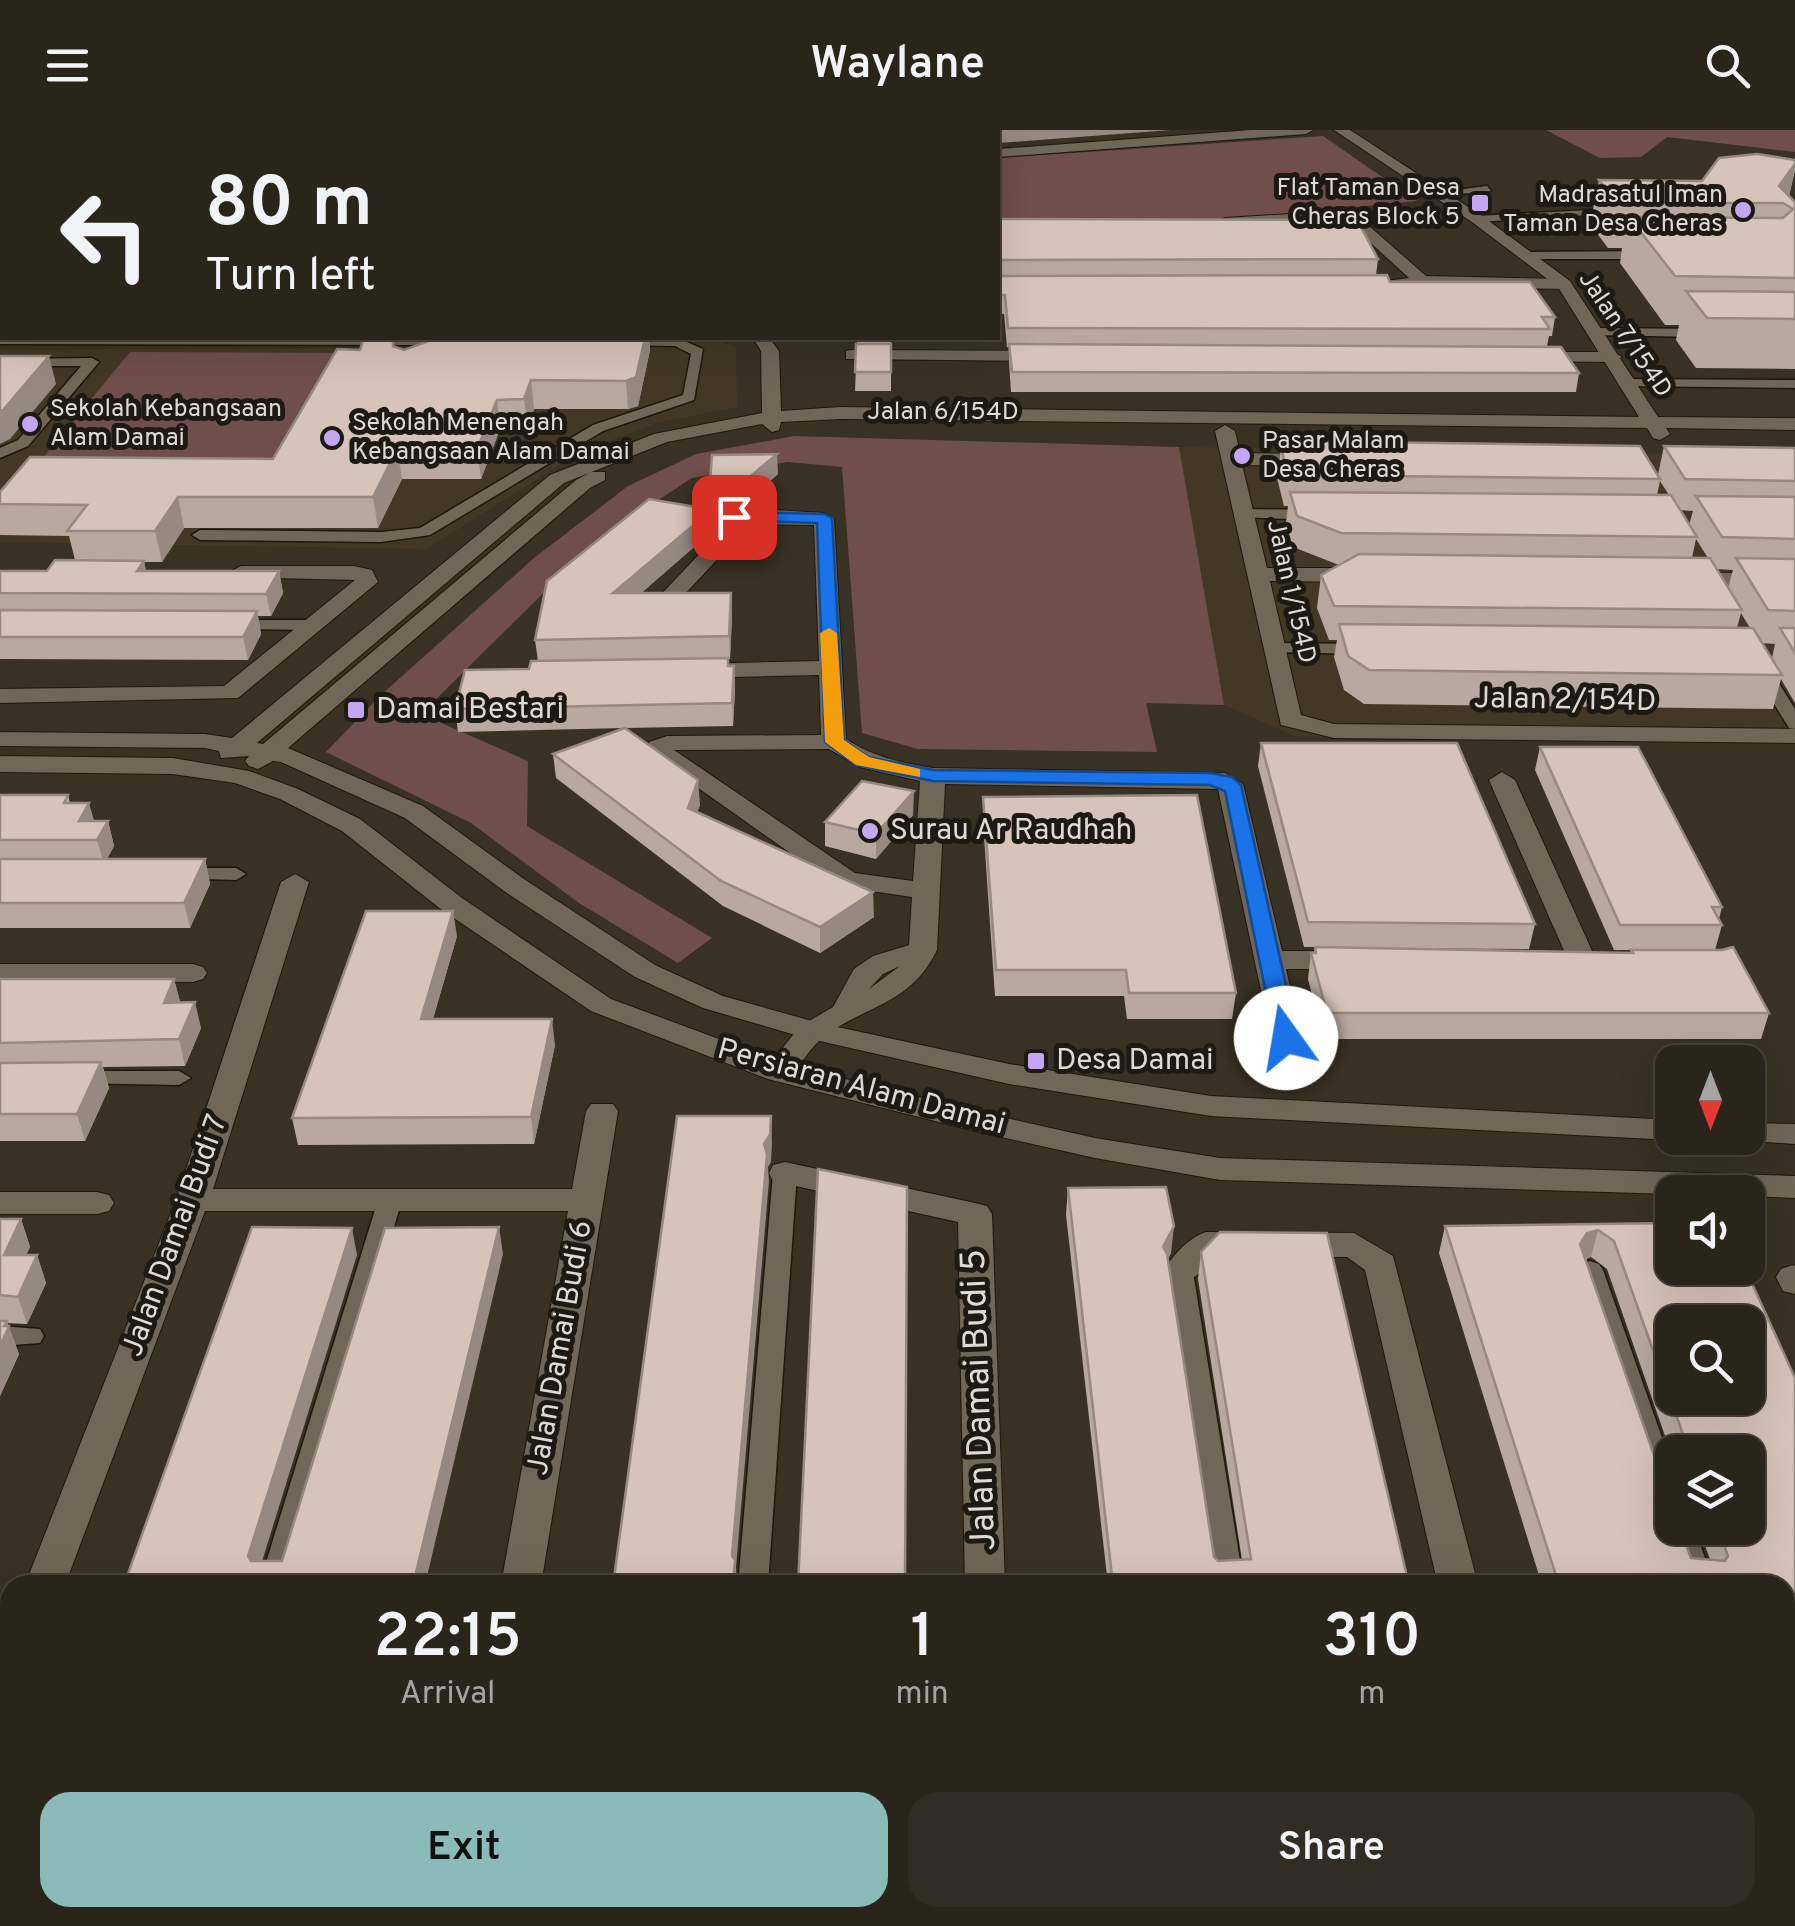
<!DOCTYPE html>
<style>
:root{--surface:#2a251b;--page:#322d24;--text:#f1f3f6;--muted:#a5a5a3;--line:#46423a;--accent:#8bbbb9}
body{margin:0;font-family:Overpass,sans-serif;background:var(--page);color:var(--text);height:100vh;display:flex;flex-direction:column;font-size:38px;white-space:nowrap}
*{box-sizing:border-box;margin:0}
p{font-size:32px;color:var(--muted)}
.icon{flex:none;width:55px;height:55px;fill:none;stroke:currentColor;stroke-width:2;stroke-linecap:round;stroke-linejoin:round}
.map{position:relative;flex:1;overflow:hidden}
.details{position:absolute;left:0px;top:1445px;width:1795px;height:352px;display:flex;flex-direction:column;background:var(--surface);border-radius:30px 30px 0 0;box-shadow:0 10px 40px #0002,0 0 0 2px var(--line)}
.details>*{flex:none}
.hud{position:absolute;left:0px;top:0px;width:1000px;height:210px;box-shadow:0 10px 40px #0002,0 0 0 2px var(--line);background:#2a251b;color:var(--text);overflow:hidden}
.needle{width:65px;rotate:180deg}
.tools{position:absolute;left:1655px;top:915px;display:grid;gap:20px}
.tools a{display:grid;place-items:center;width:110px;height:110px;border-radius:20px;background:var(--surface);box-shadow:0 10px 40px #0002,0 0 0 2px var(--line);font-size:50px}
.pin{position:absolute;display:grid;place-items:center;width:85px;height:85px;color:#fff;margin:-42px;border-radius:20px;box-shadow:0 5px 15px #0006}
.me{position:absolute;width:110px;margin:-55px;rotate:347deg;stroke-linejoin:round;filter:drop-shadow(0 0 8px #0008)}
.turn{display:flex;align-items:center;gap:35px;height:210px;padding:0 40px;font-size:45px}
.turn .icon{width:130px;height:130px;stroke-width:2.5}
.turn b{display:block;font-size:70px;line-height:85px}
.eta{display:flex;justify-content:space-evenly;align-items:center;height:170px;text-align:center}
.eta b{font-size:60px;font-weight:600;line-height:70px}
.primary-button{display:flex;gap:20px;margin-top:auto;padding:20px 40px}
.primary-button a{flex:1;height:115px;border-radius:30px;background:var(--accent);color:#111;font-size:40px;font-weight:600;line-height:115px;text-align:center}
.primary-button a+a{background:var(--page);color:var(--text)}
header{display:flex;justify-content:space-between;align-items:center;height:130px;padding:0 40px;background:var(--surface);font-size:45px;font-weight:600}
.map>svg:first-child{display:block}
.built{fill:#433826}
.green{fill:#6f4e4b}
.lines{fill:none;stroke-linecap:round;stroke-linejoin:round}
.service-casing{stroke:#1f180d;stroke-width:3}
.minor-casing{stroke:#1f180d;stroke-width:2}
.tertiary-casing{stroke:#1f180d;stroke-width:2}
.service{fill:#706759;fill-rule:evenodd}
.minor{fill:#706759;fill-rule:evenodd}
.tertiary{fill:#706759;fill-rule:evenodd}
.wall{fill:#b7a9a0;fill-rule:evenodd}
.shaded-wall{fill:#958982}
.building{fill:#d5c4ba;stroke:#958982;stroke-width:2.5;fill-rule:evenodd}
.route{fill:#1a73e8;stroke:#114b97;stroke-width:2.5}
.slow{fill:#f59e0b}
.poi-dot{fill:#c3a7f2;stroke:#1d1913;stroke-width:4}
.labels{text-anchor:middle;dominant-baseline:central;stroke-width:10;stroke-linejoin:round;paint-order:stroke}
.far-poi-label{font-size:25px;fill:#dfdad2;stroke:#1d1913;text-anchor:start}
.far-street-label{font-size:25px;fill:#dfdad2;stroke:#1d1913}
.street-label{font-size:30px;fill:#dfdad2;stroke:#1d1913}
.poi-label{font-size:30px;fill:#dfdad2;stroke:#1d1913;text-anchor:start}
.near-street-label{font-size:35px;fill:#dfdad2;stroke:#1d1913}
</style>
<header><svg class="icon" aria-label="menu" viewBox="0 0 24 24"><path d="M4 6h16M4 12h16M4 18h16"/></svg>Waylane<svg class="icon" aria-label="search" viewBox="0 0 24 24"><circle cx="10" cy="10" r="6"/><path d="M15 15l6 6"/></svg></header>
<div class="map">
<svg width="1795" height="1796" viewBox="0 0 1795 1796">
<rect width="100%" height="100%" fill="#383124"/>
<g class="built">
<path d="M499 208H708L736 217 737 277 656 293 577 324 426 419 0 412V220L448 217Z"/>
<path d="M1179 317 1795 325V614L1297 607 1224 575Z"/>
</g>
<g class="green">
<path d="M1546 0H1795V22L1667 7 1641 27 1600 28Z"/>
<path d="M1323 6 1417 71 1209 91 998 92V28Z"/>
<path d="M130 222 338 223 259 353 23 352Z"/>
<path d="M794 306 1179 317 1224 575 1146 573 1157 622 918 619 862 603 842 337 788 332 692 348 596 411 421 584 528 631 527 696 712 808 678 833 579 773 471 693 326 622 381 565 534 428 628 356 696 324Z"/>
</g>
<g class="lines">
<defs>
<g id="service">
<path d="M1487 56 1491 61 1439 66 1433 63Z"/>
<path d="M1626 78 1622 83 1477 92 1471 89 1477 86Z"/>
<path d="M1528 122 1648 121 1654 125 1648 129H1524L1522 126Z"/>
<rect x="0" y="168" width="2" height="8"/>
<path d="M1596 198 1707 199 1713 203 1707 207 1591 205V199Z"/>
<path d="M0 206 2 208H481L474 212 420 215 0 214Z"/>
<path d="M614 208H677L703 219 694 270 603 301 430 405 381 412 200 410 192 405 200 400 381 402 420 398 593 295 683 265 691 224 675 216 619 215 614 214Z"/>
<path d="M19 229 92 228 99 232 28 316 0 328V318L18 310 81 236H24L17 232Z"/>
<path d="M1629 249 1795 250V258L1624 256 1622 253Z"/>
<path d="M1244 379 1316 380 1324 385 1316 390 1239 387V381Z"/>
<path d="M228 490H316L324 495 316 500 222 499V491Z"/>
<path d="M1274 513 1366 514 1375 519 1366 524 1268 522V514Z"/>
<path d="M1761 533 1767 534 1795 579V599L1789 598 1752 538Z"/>
<path d="M179 738H236L246 744 236 750 172 748 169 744Z"/>
<path d="M78 941H179L191 948 179 955 70 953 66 948 70 943Z"/>
<path d="M785 1035 797 1043 768 1455H738L773 1043Z"/>
<path d="M390 1062 399 1064 402 1070 289 1455H259L378 1070 381 1064Z"/>
<path d="M1590 1131 1599 1134 1603 1140 1672 1336V1386L1662 1383 1657 1375 1577 1140 1581 1134Z"/>
<path d="M1180 1133 1189 1136 1193 1142 1244 1455H1214L1167 1142 1171 1136Z"/>
<path d="M0 1196 40 1199 44 1206 40 1213 0 1216Z"/>
<path d="M1672 1389V1398H1694L1715 1455H1685L1665 1398Z"/>
</g>
<g id="minor">
<path d="M1251 0H1313L1306 4 998 27V19Z"/>
<path d="M1339 81 1360 88 1426 146 1564 149 1572 154 1564 159 1422 156 1377 161 1369 156 1371 153 1409 148 1350 94 1338 91 1225 98 1217 93 1225 88Z"/>
<path d="M852 220 1049 221 1058 226 1049 231 846 229V221Z"/>
<path d="M1530 222H1613L1622 227 1613 232 1524 231V223Z"/>
<path d="M1225 295 1235 301 1240 323 1318 324 1328 330 1318 336 1242 335 1267 438H1362L1373 445 1362 452 1270 451 1301 585 1334 594 1795 599V613L1334 608 1281 595 1215 301Z"/>
<path d="M757 379 824 383 834 389 846 609C873 627 902 633 933 638L1225 643 1243 654 1282 821H1352L1362 824 1366 830 1362 836 1352 839H1286L1301 907 1297 913H1275L1271 907 1218 659 945 654 937 820C911 874 869 874 826 905 811 916 801 934 790 949H768L764 942 799 897 833 877 854 839 873 826 909 815 912 767 837 756 646 621 649 612 667 606 821 605 819 545 693 548 681 541 693 534 819 531 814 395 737 394 726 420 669 481 661 483 650 476 709 414 721 385ZM829 619 860 637 920 651 913 751 855 743 674 620ZM900 836 869 859 883 844Z"/>
<path d="M241 436H354L372 440 378 452 238 568 0 573V559L224 556 355 450 233 447 230 442Z"/>
<path d="M1683 442 1795 444V458L1675 454 1672 449 1675 444Z"/>
<path d="M1502 642 1515 650 1597 832 1593 838H1573L1569 832 1489 650Z"/>
<path d="M295 744 309 752 213 1059H572L586 981 591 974H613L618 981 541 1455H501L568 1081H205L65 1455H25L176 1070 281 752Z"/>
<path d="M0 834H193L203 837 207 843 203 849 193 852H0Z"/>
<path d="M785 1032 975 1073 987 1076 992 1084 1005 1455H965L958 1092 773 1051 769 1043 773 1035Z"/>
<path d="M0 1062H97L109 1065 114 1073 109 1081 97 1084H0Z"/>
<path d="M1206 1102 1354 1103 1393 1126 1478 1455H1438L1365 1140 1347 1127 1215 1126C1200 1142 1192 1157 1168 1150L1163 1142C1172 1126 1188 1108 1206 1102Z"/>
<path d="M1793 1135 1795 1136V1164L1783 1161 1776 1147 1781 1139Z"/>
<path d="M10 1523V1579L0 1583V1526Z"/>
<rect x="1785" y="1687" width="10" height="40"/>
<rect x="0" y="1690" width="10" height="40"/>
<rect x="974" y="1788" width="46" height="8"/>
</g>
<g id="tertiary">
<path d="M1334 0H1350L1482 86 1570 151 1658 287 1795 288V300L1666 298 1670 304 1660 310 1653 308 1647 298 840 289 781 292 779 300 772 302 762 294 667 312 564 353 257 613 263 614 576 350 591 342H605V350L590 358 288 618 423 676 524 749 655 835 723 866 819 893 1009 934 1211 966 1672 990V1008H1682L1672 1010 1211 986 1009 954 802 907 703 878 635 847 504 761 405 688 281 632 273 631 258 639 249 636 245 631 249 626 221 628 219 621 205 618 0 616V602L205 604 232 608 550 345 654 304 762 283 761 221 753 208H769L779 221 781 281 840 277 1639 287 1558 157 1472 92Z"/>
<rect x="0" y="186" width="2" height="10"/>
<path d="M0 626 173 628 249 641 298 659 360 689 462 768 611 869 789 935 979 982 1095 1008 1220 1028 1795 1046V1068L1748 1066V1062L1672 1064 1220 1050 1095 1028 979 1002 768 949 591 881 442 780 342 701 280 669 235 653 173 644 0 642Z"/>
<path d="M1748 993 1795 994V1014L1737 1010 1735 1008H1748Z"/>
</g>
</defs>
<use href="#service" class="service-casing"/>
<use href="#minor" class="minor-casing"/>
<use href="#tertiary" class="tertiary-casing"/>
<use href="#service" class="service"/>
<use href="#minor" class="minor"/>
<use href="#tertiary" class="tertiary"/>
</g>
<g class="wall">
<path d="M0 0H232L228 2H2V18H0Z"/>
<path d="M1795 30V40L1789 66 1795 72V239L1696 238 1676 210 1679 195H1665L1620 133 1622 118H1608L1590 94 1599 50 1702 51Z"/>
<rect x="0" y="40" width="2" height="125"/>
<path d="M998 89 1378 129 1376 145 1390 152 1555 187 1552 206H1549L1547 216 1579 243 1576 262H1011L1009 233V217H1007L1004 184H998Z"/>
<path d="M437 208H649L650 220 638 276 628 279H534L528 299H500L481 349H402L378 398H184L162 432H144L146 441H279L283 463 271 486H258L261 504 248 530 0 529V441H47L75 430 69 406 0 405V362L273 329 360 220 393 210 394 217 404 220Z"/>
<path d="M857 208H891V261H855Z"/>
<path d="M1664 316 1795 318V573L1781 549 1773 579 1364 574 1344 560 1334 527 1337 510H1329L1317 478 1321 445 1339 435 1293 417 1286 393 1288 376H1284L1277 348 1281 318 1658 345ZM1660 351 1669 365H1657ZM1680 380 1693 381 1689 395ZM1696 409 1708 428H1692ZM1717 439 1733 440 1728 458ZM1741 483 1750 498H1737ZM1762 513 1775 514 1772 528Z"/>
<path d="M778 344 739 378 718 384 709 404 641 463H731L732 485 730 529H728V536H734L735 559 733 596 625 598 700 675 697 682 874 787 820 823 723 776 556 648 553 624 624 598 458 602 455 579 529 539 538 531 535 510 708 379Z"/>
<path d="M1261 613 1535 794 1529 819 1328 818 1630 823 1631 820H1614L1535 640 1540 617 1722 777 1719 789 1722 795 1715 820 1769 883 1761 909H1323L1308 849 1311 823H1314L1315 817H1304L1258 636Z"/>
<path d="M0 665H68L70 673 94 691H108L114 716 107 729H205L210 754 190 798H0Z"/>
<path d="M983 667 1236 863 1232 889H1127L1124 866H995L983 692Z"/>
<path d="M913 685 876 729 825 716V692Z"/>
<path d="M457 806 433 889 555 915 534 1014 298 1015 292 988Z"/>
<path d="M0 849H174L180 872 201 898 185 936 103 937 109 958 85 1011H0Z"/>
<path d="M1068 1058 1171 1123 1168 1129 1214 1427 1218 1431 1242 1430 1198 1149 1201 1122 1409 1455H1108L1066 1085Z"/>
<path d="M0 1089H21L30 1117 26 1125H37L46 1153 27 1194 7 1193 19 1224 0 1266Z"/>
<path d="M1672 1093 1795 1248V1608H1791L1789 1602 1785 1603V1455H1542L1439 1123 1445 1096ZM1591 1127 1607 1139 1672 1326V1322H1748V1398H1698L1710 1429 1691 1428 1672 1375 1668 1357 1662 1348 1586 1129Z"/>
</g>
<g class="shaded-wall">
<path d="M0 0H31L32 2H2V18H0Z"/>
<path d="M206 0H232L228 2H206Z"/>
<path d="M886 0H1171L998 13V2H886Z"/>
<path d="M1795 34V40L1787 74 1779 56Z"/>
<path d="M645 208H649L650 220 638 276 628 279 626 251Z"/>
<path d="M49 226 56 254 10 309 0 314V281Z"/>
<path d="M531 250 534 279 528 299 524 269Z"/>
<path d="M497 270 500 299 481 349 477 319Z"/>
<path d="M397 319 402 349 378 398 373 367Z"/>
<path d="M777 324 778 344 739 378 718 384 709 404 615 486 613 463 708 383 716 363Z"/>
<path d="M178 367 184 398 162 432 155 401Z"/>
<path d="M144 431 148 453 137 441Z"/>
<path d="M279 441 283 463 271 486 266 464Z"/>
<path d="M731 463 732 485 730 529 729 506Z"/>
<path d="M257 481 261 504 248 530 243 507Z"/>
<path d="M734 536 735 559 733 596 732 573Z"/>
<path d="M698 650 700 675 690 702 688 678Z"/>
<path d="M914 661 913 685 876 729V704Z"/>
<path d="M89 673 96 697 79 691Z"/>
<path d="M108 691 114 716 104 734 97 710Z"/>
<path d="M205 729 210 754 190 798 184 773Z"/>
<path d="M873 762 874 787 820 823V797Z"/>
<path d="M453 781 457 806 425 915 421 889Z"/>
<path d="M174 849 181 875 164 873Z"/>
<path d="M195 872 201 898 185 936 179 909Z"/>
<path d="M552 889 555 915 534 1014 531 987Z"/>
<path d="M101 932 109 958 85 1011 77 984Z"/>
<path d="M771 986 772 1013 771 1032 768 1037 769 1051 736 1437 737 1455H733L732 1426 764 1014Z"/>
<path d="M21 1089 30 1117 13 1153 4 1125Z"/>
<path d="M1174 1096 1171 1123 1160 1144 1163 1117Z"/>
<path d="M499 1097 503 1124 425 1455H413Z"/>
<path d="M352 1098 357 1125 255 1454 248 1426Z"/>
<path d="M1598 1100 1591 1127 1580 1130V1114L1587 1103Z"/>
<path d="M37 1125 46 1153 27 1194 18 1167Z"/>
<path d="M7 1191 19 1224 0 1266V1216Z"/>
</g>
<g class="building">
<path d="M376 0H889L892 2H375Z"/>
<path d="M1757 24 1795 30V34L1779 56 1795 72V148L1675 146 1629 87 1783 88 1793 79 1783 73H1617L1599 50 1702 51 1719 28Z"/>
<rect x="0" y="40" width="2" height="88"/>
<path d="M998 89 1357 90 1378 129 998 130Z"/>
<path d="M1387 145 1390 152H1530L1555 187H1542L1550 199 1008 198 1005 165H999L998 146Z"/>
<path d="M1686 161 1795 162V189L1707 188Z"/>
<path d="M437 208H645L636 247 626 251 531 250 524 269 497 270 477 319H397L373 367H178L155 401H67L87 375 0 374V362L30 327 273 329 337 219 360 220 363 210H393V216L404 220Z"/>
<path d="M856 214H891V242H855Z"/>
<path d="M1009 214 1561 217 1579 243 1012 242Z"/>
<path d="M0 226H49L3 280 0 281Z"/>
<path d="M1297 311 1640 316 1660 349 1288 345 1281 318Z"/>
<path d="M1664 316 1795 318V351L1685 349Z"/>
<path d="M777 324 738 357 716 363 708 383 613 463H731L729 506 535 510 547 451 649 369 708 379 712 325Z"/>
<path d="M1290 362 1671 365 1697 407 1341 403 1297 386Z"/>
<path d="M1696 366 1795 367V409L1722 407Z"/>
<path d="M1359 424 1710 428 1742 480 1334 476 1321 445Z"/>
<path d="M1736 428 1795 429V481L1768 480Z"/>
<path d="M55 430 144 431 137 441H279L266 464 0 463V441H47Z"/>
<path d="M0 480 257 481 243 507H0Z"/>
<path d="M1339 494 1753 498 1782 545 1369 540 1348 526Z"/>
<path d="M1780 498H1795V523Z"/>
<path d="M728 528V536H734L732 573 455 579 465 540 529 539 531 531Z"/>
<path d="M625 598 698 650 688 678 873 762 820 797 721 751 553 624Z"/>
<path d="M1261 613H1457L1535 794 1308 792Z"/>
<path d="M1540 617H1638L1722 777H1712L1722 795H1620Z"/>
<path d="M862 651 914 661 876 704 825 692Z"/>
<path d="M0 665H68L64 673H89L79 691H108L97 710H0Z"/>
<path d="M1197 665 1236 863H1129L1126 840H996L983 667Z"/>
<path d="M0 729H205L184 773H0Z"/>
<path d="M366 781H453L421 889H552L531 987 292 988Z"/>
<path d="M1315 817 1633 823 1631 820H1722L1733 817 1769 883H1327L1311 823H1316Z"/>
<path d="M0 849H174L164 873 195 872 179 909 0 913Z"/>
<path d="M101 932 77 984H0V933Z"/>
<path d="M677 986H771L770 1005 764 1014 767 1024 732 1426 735 1430 733 1455H613Z"/>
<path d="M818 1039 907 1057 905 1455H798Z"/>
<path d="M1166 1057 1174 1096 1163 1117 1167 1124 1214 1427 1218 1431 1251 1429 1201 1122 1220 1102 1327 1103 1409 1455H1113L1068 1058Z"/>
<path d="M0 1089H21L4 1125H37L18 1167 0 1165Z"/>
<path d="M1672 1093V1138H1745L1795 1248V1574H1785V1455H1559L1445 1096ZM1598 1100 1614 1111 1684 1307 1685 1322H1748V1398H1718L1728 1426 1725 1431 1691 1428 1680 1398H1672V1377L1670 1371 1672 1368V1359L1668 1357 1662 1348 1580 1114 1587 1103ZM1672 1192H1748V1268H1672Z"/>
<path d="M252 1097 352 1098 248 1426 251 1431H282L385 1098 499 1097 413 1455H124Z"/>
<path d="M0 1191H7L4 1196H9L0 1216Z"/>
</g>
<path class="route" d="M734 382 824 384 832 388 844 610 868 627 933 640 1210 643 1232 647 1241 655 1298 908 1294 912 1286 914 1275 908 1225 661 1210 655 933 651 856 635 825 612 817 393 728 390 726 387Z"/>
<path class="slow" d="M829 498 837 503 844 610 869 627 920 639V647L856 635 825 612 820 503Z"/>
<g class="poi-dot">
<rect x="1470" y="63" width="20" height="20" rx="5"/>
<circle cx="1743" cy="80" r="10"/>
<circle cx="30" cy="294" r="10"/>
<circle cx="332" cy="308" r="10"/>
<circle cx="1242" cy="326" r="10"/>
<rect x="346" y="570" width="20" height="20" rx="5"/>
<circle cx="870" cy="701" r="10"/>
<rect x="1026" y="921" width="20" height="20" rx="5"/>
</g>
<g class="labels">
<g class="far-poi-label">
<text x="1460" y="59" text-anchor="end">Flat Taman Desa<tspan x="1460" dy="29">Cheras Block 5</tspan></text>
<text x="1723" y="66" text-anchor="end">Madrasatul Iman<tspan x="1723" dy="29">Taman Desa Cheras</tspan></text>
<text x="50" y="280">Sekolah Kebangsaan<tspan x="50" dy="29">Alam Damai</tspan></text>
<text x="352" y="294">Sekolah Menengah<tspan x="352" dy="29">Kebangsaan Alam Damai</tspan></text>
<text x="1262" y="312">Pasar Malam<tspan x="1262" dy="29">Desa Cheras</tspan></text>
</g>
<g class="far-street-label">
<text transform="translate(1624 205) rotate(56)">Jalan 7/154D</text>
<text x="943" y="283">Jalan 6/154D</text>
<text transform="translate(1290 462) rotate(77)">Jalan 1/154D</text>
</g>
<g class="street-label">
<text transform="translate(1565 571) rotate(1)">Jalan 2/154D</text>
<text transform="translate(861 958) rotate(15)">Persiaran Alam Damai</text>
<text transform="translate(176 1106) rotate(-70)">Jalan Damai Budi 7</text>
<text transform="translate(561 1218) rotate(-80)">Jalan Damai Budi 6</text>
</g>
<g class="poi-label">
<text x="376" y="580">Damai Bestari</text>
<text x="890" y="701">Surau Ar Raudhah</text>
<text x="1056" y="931">Desa Damai</text>
</g>
<g class="near-street-label">
<text transform="translate(980 1270) rotate(-92)">Jalan Damai Budi 5</text>
</g>
</g>
</svg>
<div class="tools">
<a><svg class="needle" viewBox="-14 -14 28 28"><path d="M0-13l5 13h-10z" fill="#e53935"/><path d="M0 13l5-13h-10z" fill="#a5a5a3"/></svg></a>
<a><svg class="icon" aria-label="sound" viewBox="0 0 24 24"><path d="M4 9h4l5-4v14l-5-4H4zM17 9q2 3 0 6"/></svg></a>
<a><svg class="icon" aria-label="search" viewBox="0 0 24 24"><circle cx="10" cy="10" r="6"/><path d="M15 15l6 6"/></svg></a>
<a><svg class="icon" aria-label="layers" viewBox="0 0 24 24"><path d="M12 4l9 5-9 5-9-5zM3 14l9 5 9-5"/></svg></a>
</div>
<div class="pin" style="left:734px;top:387px;background:#d93025"><svg class="icon" aria-label="arrive" viewBox="0 0 24 24"><path d="M6 21V4h12l-3 4 3 4H6"/></svg></div>
<svg class="me" style="left:1286px;top:908px" viewBox="-20 -20 40 40"><circle r="19" fill="#fff"/><path d="M0-13L10 11 0 6-10 11z" fill="#1a73e8"/></svg>
<div class="hud">
<div class="turn"><svg class="icon" aria-label="left" viewBox="0 0 24 24"><path d="M17 20v-9H6M10 6l-5 5 5 5"/></svg><div><b>80 m</b>Turn left</div></div>
</div>
<section class="details">
<div class="eta">
<div><b>22:15</b><p>Arrival</p></div>
<div><b>1</b><p>min</p></div>
<div><b>310</b><p>m</p></div>
</div>
<div class="primary-button"><a>Exit</a><a>Share</a></div>
</section>
</div>
